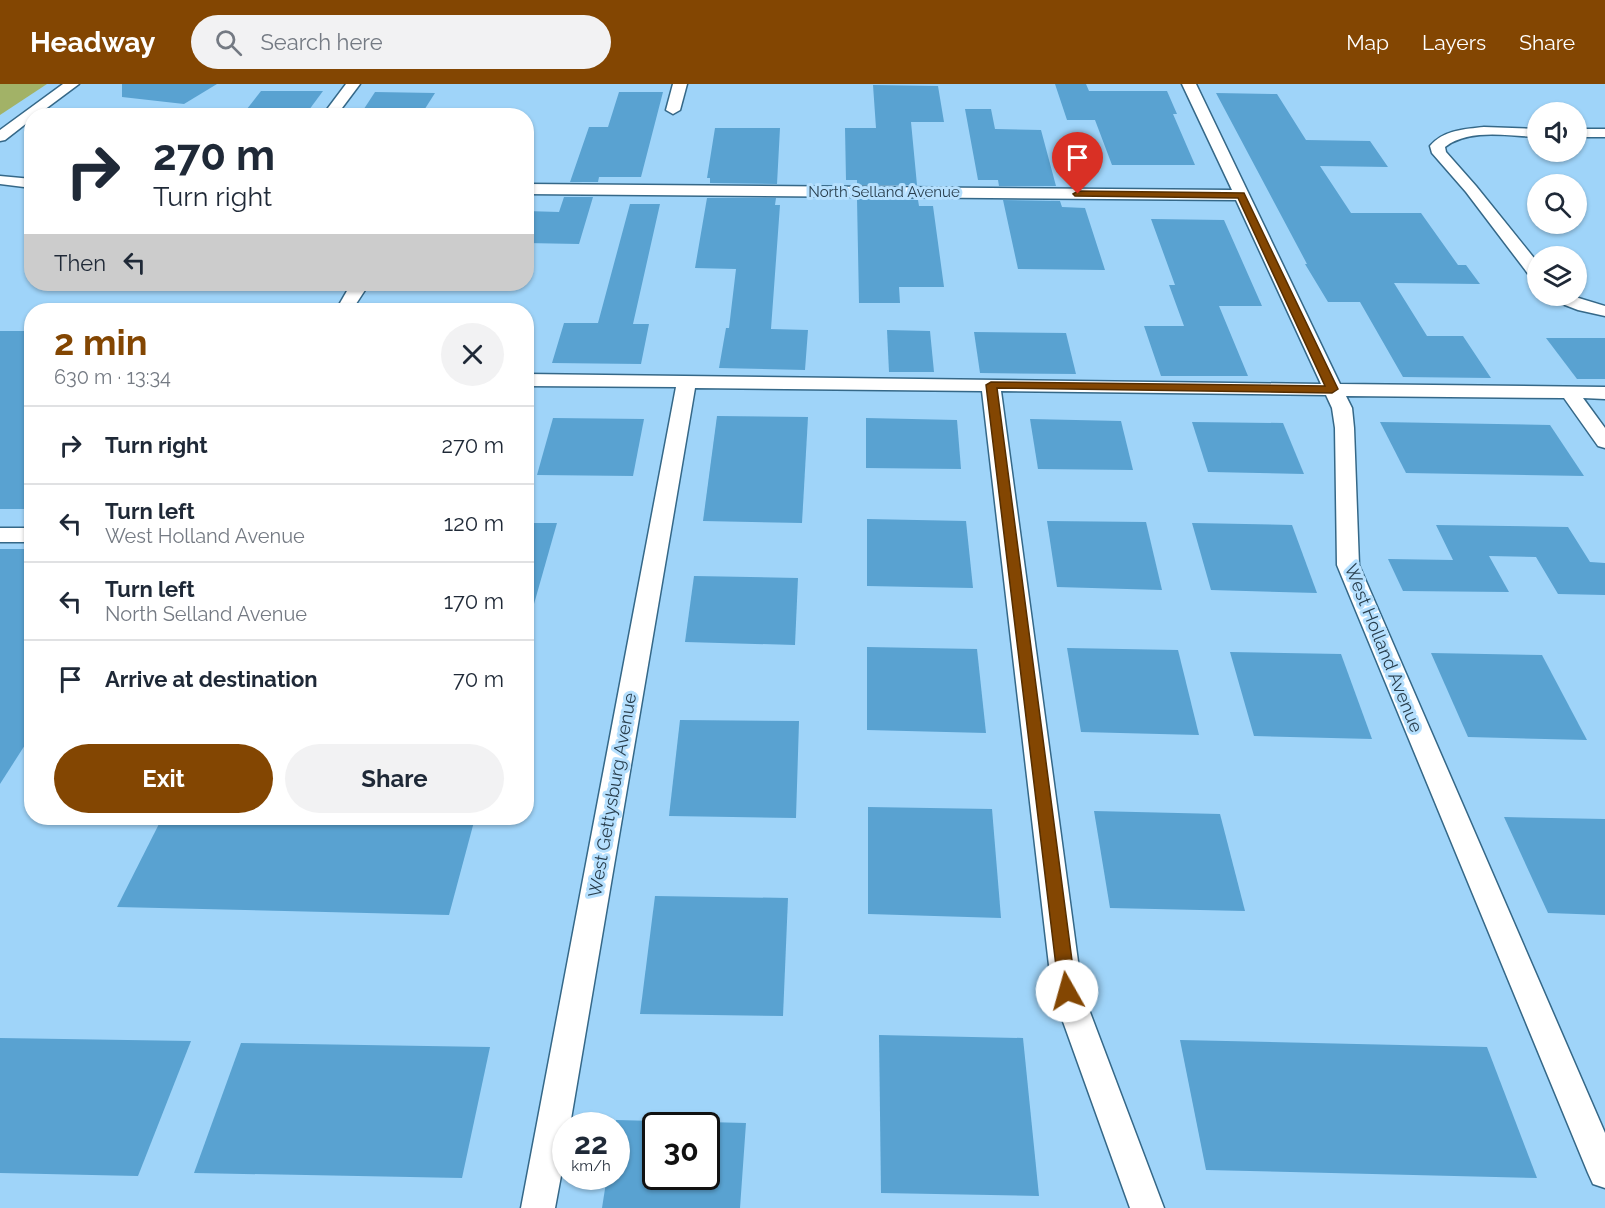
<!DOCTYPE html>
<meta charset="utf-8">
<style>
:root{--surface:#fff;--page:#f2f2f3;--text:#1f2937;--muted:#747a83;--line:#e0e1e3;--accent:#834602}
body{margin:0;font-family:Raleway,sans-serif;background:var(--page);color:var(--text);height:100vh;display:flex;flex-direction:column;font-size:22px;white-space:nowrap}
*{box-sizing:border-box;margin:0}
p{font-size:20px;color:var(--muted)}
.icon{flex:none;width:33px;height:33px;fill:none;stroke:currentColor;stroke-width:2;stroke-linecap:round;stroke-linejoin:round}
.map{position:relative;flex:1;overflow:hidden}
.side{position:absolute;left:24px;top:219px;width:510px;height:522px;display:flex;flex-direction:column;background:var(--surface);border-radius:24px;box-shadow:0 2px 4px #0004}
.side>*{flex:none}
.guide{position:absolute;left:24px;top:24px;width:510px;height:183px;border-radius:24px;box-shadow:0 2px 4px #0004;background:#fff;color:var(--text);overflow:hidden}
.controls{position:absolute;left:1527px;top:18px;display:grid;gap:12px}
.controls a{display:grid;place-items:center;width:60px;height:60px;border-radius:50%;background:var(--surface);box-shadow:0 2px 4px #0004;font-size:30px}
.speed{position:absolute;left:552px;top:1028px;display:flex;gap:12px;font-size:30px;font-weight:700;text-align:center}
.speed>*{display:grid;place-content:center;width:78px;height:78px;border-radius:50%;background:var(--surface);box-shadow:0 2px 4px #0004;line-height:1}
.speed small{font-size:15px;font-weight:400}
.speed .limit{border:3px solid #111;border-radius:9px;background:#fff;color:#111}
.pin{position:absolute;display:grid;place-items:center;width:51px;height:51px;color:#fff;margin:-62px -26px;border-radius:50% 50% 50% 0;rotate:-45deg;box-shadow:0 0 6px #0007}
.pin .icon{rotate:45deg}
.me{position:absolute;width:66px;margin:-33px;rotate:353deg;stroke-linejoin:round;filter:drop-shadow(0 0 4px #0008)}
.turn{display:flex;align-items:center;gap:21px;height:126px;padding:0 30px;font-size:27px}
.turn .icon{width:78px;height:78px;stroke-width:2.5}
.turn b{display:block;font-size:42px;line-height:51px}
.then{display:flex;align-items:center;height:57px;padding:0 30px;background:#0003;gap:12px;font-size:22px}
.round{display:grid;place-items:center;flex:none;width:63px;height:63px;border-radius:32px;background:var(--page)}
.overview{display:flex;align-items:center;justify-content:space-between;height:102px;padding:0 30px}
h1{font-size:36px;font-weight:700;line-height:45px;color:var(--accent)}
.action{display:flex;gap:12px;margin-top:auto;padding:12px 30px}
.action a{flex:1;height:69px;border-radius:36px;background:var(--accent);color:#fff;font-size:24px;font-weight:700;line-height:69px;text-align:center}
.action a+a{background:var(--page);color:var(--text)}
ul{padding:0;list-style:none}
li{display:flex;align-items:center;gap:18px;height:78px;padding:0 30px;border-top:2px solid var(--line)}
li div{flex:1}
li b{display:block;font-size:22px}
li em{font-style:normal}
header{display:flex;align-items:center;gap:36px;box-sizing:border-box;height:84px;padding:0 30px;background:var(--accent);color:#fff}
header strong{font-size:28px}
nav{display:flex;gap:33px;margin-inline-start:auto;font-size:21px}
.search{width:420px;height:54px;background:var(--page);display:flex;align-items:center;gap:15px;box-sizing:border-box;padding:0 21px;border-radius:33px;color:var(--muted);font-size:22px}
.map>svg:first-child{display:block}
.water{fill:#a2b267}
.building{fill:#59a2d1}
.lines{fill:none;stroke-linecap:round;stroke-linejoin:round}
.minor-casing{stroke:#356888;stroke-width:3}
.minor{fill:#fff;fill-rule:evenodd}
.route{fill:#834602;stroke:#552e01;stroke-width:1.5}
.labels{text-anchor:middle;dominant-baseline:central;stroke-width:6;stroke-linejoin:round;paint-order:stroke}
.far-street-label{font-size:15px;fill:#293f4e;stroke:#b6e0fe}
.street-label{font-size:18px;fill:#293f4e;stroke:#b6e0fe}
</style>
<header>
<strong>Headway</strong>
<div class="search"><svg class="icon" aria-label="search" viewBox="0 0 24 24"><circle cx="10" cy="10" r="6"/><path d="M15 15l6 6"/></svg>Search here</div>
<nav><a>Map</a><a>Layers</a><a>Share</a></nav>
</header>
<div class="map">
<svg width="1605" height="1124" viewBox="0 0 1605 1124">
<rect width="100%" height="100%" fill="#9fd4f9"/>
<path class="water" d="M0 0H47L0 31Z"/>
<g class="building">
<path d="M122 0H217L184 20 122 13Z"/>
<path d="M1055 0H1086L1089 7H1167L1177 30H1173L1195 81H1112L1095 36H1067Z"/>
<path d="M873 1 938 2 944 38H911L917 101H857V96H846L845 44H876Z"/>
<path d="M261 7H323L306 30H243Z"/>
<path d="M375 8 435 9 421 31H360Z"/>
<path d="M619 8H663L641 93H599L598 98H570L589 43H608Z"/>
<path d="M1216 9 1277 10 1306 56 1370 57 1388 83 1320 82 1351 129H1421L1458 181H1466L1480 200 1394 199 1427 252H1463L1491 294 1403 293 1360 218H1328L1305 180H1307Z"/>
<path d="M965 25H991L995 45 1041 46 1056 102H999L998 96H978Z"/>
<path d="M715 44H780L777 100 710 99V94H707Z"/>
<path d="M564 113H593L579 160 526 159V127L559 128Z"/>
<path d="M707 114H776L775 121H780L771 245 808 246 805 286 719 284 726 244H729L736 185 695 184Z"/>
<path d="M857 115 918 116 919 122H933L944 203H899L900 219H859Z"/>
<path d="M1003 116 1060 117 1062 123 1085 124 1105 186 1018 185Z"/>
<path d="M630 120H660L633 240H649L641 280 552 279 564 239H598Z"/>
<path d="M1151 135 1224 136 1262 222H1219L1248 292H1161L1144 242H1184L1169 201H1175Z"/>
<path d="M887 246 930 247 934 288H889Z"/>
<rect x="0" y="247" width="32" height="178"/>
<path d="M974 248 1066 249 1076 290 980 289Z"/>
<path d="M1546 254H1605V295H1577Z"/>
<path d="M717 332 808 333 802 439 703 437Z"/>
<path d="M553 334 644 335 633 392 537 391Z"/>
<path d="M866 334 957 336 961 385 866 384Z"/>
<path d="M1030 335 1121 337 1133 386 1038 385Z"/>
<path d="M1192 338 1283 339 1304 390 1208 388Z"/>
<path d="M1380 338 1550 341 1584 392 1406 389Z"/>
<path d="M867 435 966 437 973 504 867 502Z"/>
<path d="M1047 437 1146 438 1162 506 1057 503Z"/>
<path d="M526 439H557L532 527 526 526Z"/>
<path d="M1192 439 1292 441 1317 509 1211 506Z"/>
<path d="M1436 441 1568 443 1590 478 1605 479V511L1558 510 1536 473 1489 472 1509 508 1403 507 1388 475 1453 476Z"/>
<path d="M0 465H32V650L0 700Z"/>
<path d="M694 492 798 494 795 561 685 558Z"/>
<path d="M867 563 977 565 986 649 867 646Z"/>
<path d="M1067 564 1178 566 1199 651 1081 648Z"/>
<path d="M1230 568 1341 570 1372 655 1254 652Z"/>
<path d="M1431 569 1542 571 1587 656 1468 653Z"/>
<path d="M680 636 799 637 796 734 669 732Z"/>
<path d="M868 723 992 725 1001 834 868 830Z"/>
<path d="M1094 727 1220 730 1245 827 1110 824Z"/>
<path d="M1504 733 1605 735V831L1548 829Z"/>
<path d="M162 734H475L449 831 117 823Z"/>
<path d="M655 812 788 814 783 932 640 930Z"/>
<path d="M879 951 1023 954 1039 1112 881 1109Z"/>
<path d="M0 954 191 957 138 1092 0 1089Z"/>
<path d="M1180 956 1487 963 1537 1094 1206 1086Z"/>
<path d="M241 959 490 963 462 1094 194 1089Z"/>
<path d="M616 1036 656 1037V1092H706V1038L746 1039 740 1124H602L607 1092H616Z"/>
</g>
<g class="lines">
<defs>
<g id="minor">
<path d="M63 0H79L36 32H32V35L5 56 0 57V46Z"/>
<path d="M346 0H360L336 32H322Z"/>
<path d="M673 0H687L680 26 673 30 666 26Z"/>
<path d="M1182 0H1196L1340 300 1605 303V315L1583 314 1605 344V364L1598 362 1564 314 1346 312 1352 324 1354 344 1359 481 1605 1049V1104L1593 1100 1588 1089 1337 481 1335 344 1332 324 1326 311 1001 307 1082 907 1164 1124H1130L1052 907 982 307 695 304 570 1041H566V1065L555 1124H521L676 303 526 302V290L1321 300 1236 116 526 110V100L1232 106Z"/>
<path d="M1484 43 1538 45V53C1509 52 1469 44 1445 63L1446 68 1476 102 1538 179V196L1532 195 1466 108 1432 69 1430 62C1443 46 1465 45 1484 43Z"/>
<rect x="1576" y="45" width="29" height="8"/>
<path d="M0 92 32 95V104L0 100Z"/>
<path d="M351 200H369L352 226H336Z"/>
<path d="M1549 212H1572L1605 222V232L1578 226 1552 216Z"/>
<rect x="0" y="444" width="32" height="14"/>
</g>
</defs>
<use href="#minor" class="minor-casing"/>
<use href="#minor" class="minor"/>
</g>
<path class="route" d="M1078 107 1244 109 1338 305 1332 309 997 304 1076 907 1073 912 1067 914 1061 912 1059 907 986 301 991 298 1325 302 1238 114 1075 112 1073 110Z"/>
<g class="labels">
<g class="far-street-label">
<text x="884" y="108">North Selland Avenue</text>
</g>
<g class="street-label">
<text transform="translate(1384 564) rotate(68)">West Holland Avenue</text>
<text transform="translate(612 711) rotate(-80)">West Gettysburg Avenue</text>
</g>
</g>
</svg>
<div class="controls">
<a><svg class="icon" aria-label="sound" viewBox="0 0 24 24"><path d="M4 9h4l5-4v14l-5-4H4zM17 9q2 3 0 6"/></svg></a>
<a><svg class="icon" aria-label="search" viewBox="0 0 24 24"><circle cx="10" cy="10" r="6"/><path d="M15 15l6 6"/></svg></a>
<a><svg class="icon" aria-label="layers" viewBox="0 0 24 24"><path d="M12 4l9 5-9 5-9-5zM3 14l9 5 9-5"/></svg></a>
</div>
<div class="speed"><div>22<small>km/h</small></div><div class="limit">30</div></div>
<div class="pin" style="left:1078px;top:110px;background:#d93025"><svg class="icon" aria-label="arrive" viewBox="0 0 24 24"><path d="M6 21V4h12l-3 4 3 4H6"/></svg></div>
<svg class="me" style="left:1067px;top:907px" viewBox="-20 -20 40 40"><circle r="19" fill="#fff"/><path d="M0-13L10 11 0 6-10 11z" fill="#834602"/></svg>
<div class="guide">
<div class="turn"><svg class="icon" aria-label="right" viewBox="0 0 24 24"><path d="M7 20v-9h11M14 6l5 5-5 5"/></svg><div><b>270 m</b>Turn right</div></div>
<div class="then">Then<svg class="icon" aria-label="left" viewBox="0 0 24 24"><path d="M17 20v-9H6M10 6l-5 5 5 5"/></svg></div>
</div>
<section class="side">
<div class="overview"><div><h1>2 min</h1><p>630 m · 13:34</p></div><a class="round"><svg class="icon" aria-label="close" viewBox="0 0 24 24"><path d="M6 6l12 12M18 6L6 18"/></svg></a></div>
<ul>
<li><svg class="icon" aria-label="right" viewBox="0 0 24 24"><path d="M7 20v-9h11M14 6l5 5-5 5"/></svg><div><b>Turn right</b></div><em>270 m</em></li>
<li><svg class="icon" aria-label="left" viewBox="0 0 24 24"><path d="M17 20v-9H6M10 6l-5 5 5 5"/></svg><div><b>Turn left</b><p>West Holland Avenue</p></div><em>120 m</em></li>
<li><svg class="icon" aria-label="left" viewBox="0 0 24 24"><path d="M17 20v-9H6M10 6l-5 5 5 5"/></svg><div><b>Turn left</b><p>North Selland Avenue</p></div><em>170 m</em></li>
<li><svg class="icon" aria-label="arrive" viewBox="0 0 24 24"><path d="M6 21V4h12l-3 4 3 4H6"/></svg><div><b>Arrive at destination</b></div><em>70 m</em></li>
</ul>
<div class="action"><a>Exit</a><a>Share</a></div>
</section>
</div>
